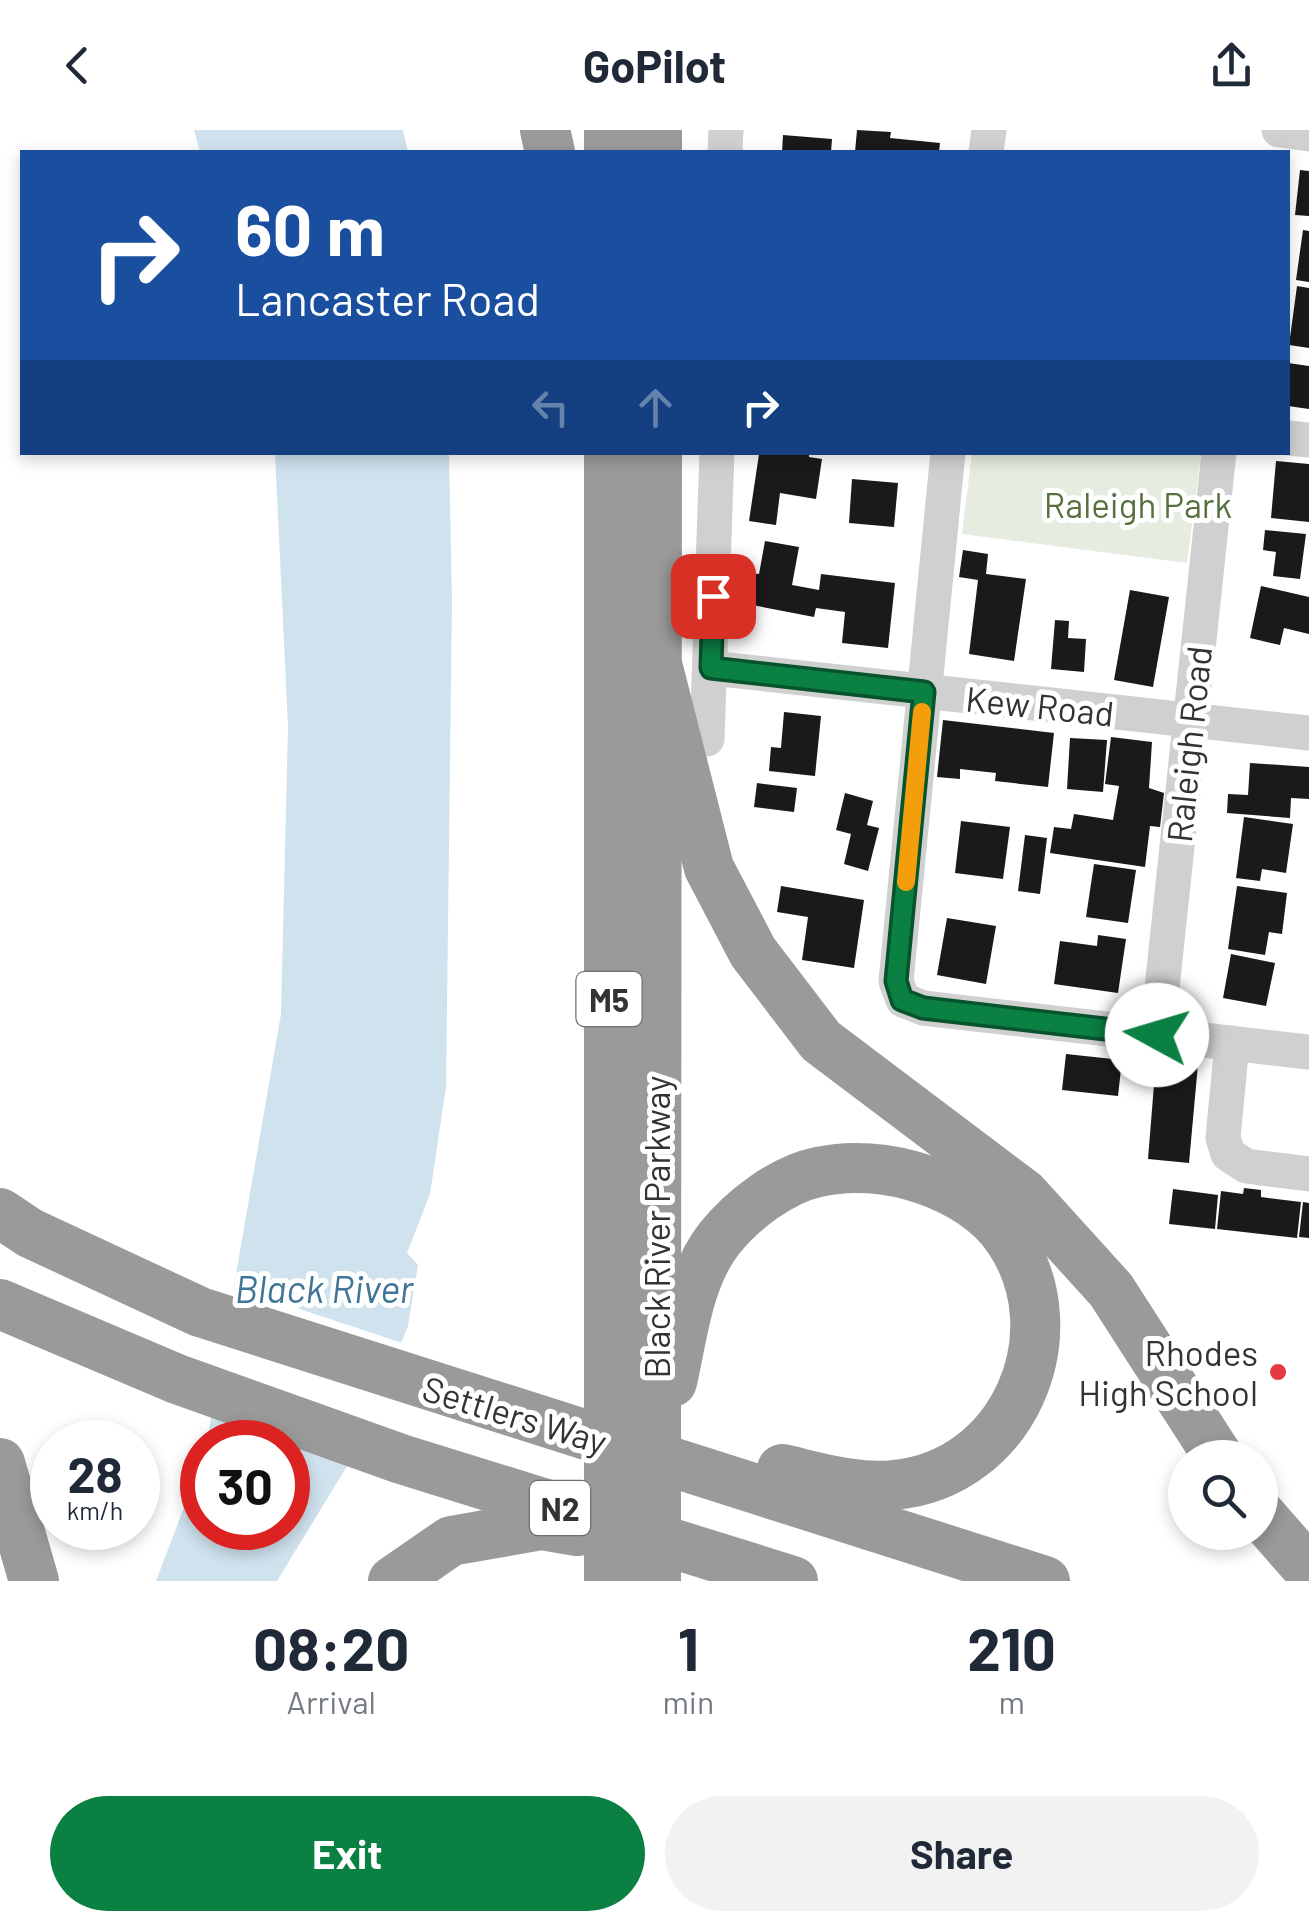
<!DOCTYPE html>
<style>
:root{--surface:#fff;--page:#f2f2f3;--text:#1f2937;--muted:#747a83;--accent:#0b8043}
body{margin:0;font-family:Barlow,sans-serif;background:var(--page);color:var(--text);height:100vh;display:flex;flex-direction:column;font-size:38px;white-space:nowrap}
*{box-sizing:border-box;margin:0}
p{font-size:32px;color:var(--muted)}
.icon{flex:none;width:55px;height:55px;fill:none;stroke:currentColor;stroke-width:2;stroke-linecap:round;stroke-linejoin:round}
.map{position:relative;height:1451px;overflow:hidden}
.details{display:flex;flex-direction:column;background:var(--surface);flex:1}
.details>*{flex:none}
.banner{position:absolute;left:20px;top:20px;width:1270px;height:305px;border-radius:0px;box-shadow:0 5px 15px #0003;background:#1a4fa0;color:#fff;overflow:hidden}
.fabs{position:absolute;left:1168px;top:1310px;display:grid;gap:20px}
.fabs a{display:grid;place-items:center;width:110px;height:110px;border-radius:50%;background:var(--surface);box-shadow:0 5px 15px #0003;font-size:50px}
.speed{position:absolute;left:30px;top:1290px;display:flex;gap:20px;font-size:50px;font-weight:700;text-align:center}
.speed>*{display:grid;place-content:center;width:130px;height:130px;border-radius:50%;background:var(--surface);box-shadow:0 5px 15px #0003;line-height:1}
.speed small{font-size:25px;font-weight:400}
.speed .limit{border:15px solid #d22;background:#fff;color:#111}
.pin{position:absolute;display:grid;place-items:center;width:85px;height:85px;color:#fff;margin:-42px;border-radius:20px;box-shadow:0 5px 15px #0006}
.me{position:absolute;width:110px;margin:-55px;rotate:276deg;stroke-linejoin:round;filter:drop-shadow(0 0 8px #0008)}
.turn{display:flex;align-items:center;gap:35px;height:210px;padding:0 50px;font-size:45px}
.turn .icon{width:130px;height:130px;stroke-width:2.5}
.turn b{display:block;font-size:70px;line-height:85px}
.lanes{display:flex;align-items:center;height:95px;padding:0 50px;background:#0003;justify-content:center;gap:50px;direction:ltr}
.lanes .off{opacity:.35}
.eta{display:flex;justify-content:space-evenly;align-items:center;height:170px;text-align:center}
.eta b{font-size:60px;font-weight:700;line-height:70px}
.primary-button{display:flex;gap:20px;margin-top:auto;padding:20px 50px}
.primary-button a{flex:1;height:115px;border-radius:60px;background:var(--accent);color:#fff;font-size:40px;font-weight:700;line-height:115px;text-align:center}
.primary-button a+a{background:var(--page);color:var(--text)}
header{display:flex;justify-content:space-between;align-items:center;height:130px;padding:0 50px;background:var(--surface);font-size:45px;font-weight:700}
.map>svg:first-child{display:block}
.green{fill:#e6ecdf}
.water{fill:#cfe2ee}
.pier{fill:#fff}
.building{fill:#1a1a1a}
.lines{fill:none;stroke-linecap:round;stroke-linejoin:round}
.minor{stroke:#d0d0d0;stroke-width:35}
.highway{stroke:#9a9a9a;stroke-width:50}
.highway-bridge{stroke:#9a9a9a;stroke-width:50}
.route-casing{stroke:#07532c;stroke-width:25}
.route{stroke:#0b8043;stroke-width:18}
.slow{stroke:#f59e0b;stroke-width:18}
.poi-dot{fill:#e63946;stroke:#fff;stroke-width:4}
.labels{text-anchor:middle;dominant-baseline:central;stroke-width:10;stroke-linejoin:round;paint-order:stroke}
.shield{fill:#fff;stroke:#707070;stroke-width:2.5}
.shield-label{font-size:32px;font-weight:bold;fill:#333}
.park-label{font-size:35px;fill:#56703f;stroke:#fff}
.street-label{font-size:35px;fill:#333;stroke:#fff}
.poi-label{font-size:35px;fill:#333;stroke:#fff;text-anchor:end}
.water-label{font-size:38px;font-style:italic;fill:#3f7597;stroke:#fff}
</style>
<header><svg class="icon" aria-label="back" viewBox="0 0 24 24"><path d="M15 5l-7 7 7 7"/></svg>GoPilot<svg class="icon" aria-label="share" viewBox="0 0 24 24"><path d="M12 15V3M7 8l5-5 5 5M5 13v7h14v-7"/></svg></header>
<div class="map">
<svg width="1309" height="1451" viewBox="0 0 1309 1451">
<rect width="100%" height="100%" fill="#fff"/>
<path class="green" d="M972 323H1201L1187 433 962 404Z"/>
<g class="water">
<path d="M194 0H403L408 22H200Z"/>
<path d="M275 323H449L452 471 446 957 430 1064 407 1123 418 1135 408 1196 358 1318 277 1451H156L202 1330V1398H288V1312H207L281 884 288 597Z"/>
</g>
<path class="pier" d="M228 1155 405 1214 363 1320 207 1282Z"/>
<g class="building">
<path d="M857 0 891 2 890 8 940 13 939 22H855Z"/>
<path d="M783 5 832 9 831 22H782Z"/>
<path d="M1300 40 1309 41V86L1295 85Z"/>
<path d="M1303 100 1309 101V152L1296 150Z"/>
<path d="M1297 156 1309 158V218L1289 215Z"/>
<path d="M1288 233 1309 236V279L1288 276Z"/>
<path d="M771 322H809V327L822 329 816 369 780 363 776 395 749 391 759 324Z"/>
<path d="M1276 331 1309 334V392L1271 388Z"/>
<path d="M852 349 898 353 894 397 849 393Z"/>
<path d="M1265 400 1306 404 1300 449 1273 446 1276 422 1263 420Z"/>
<path d="M765 411 799 417 792 455 819 460 821 444 895 453 888 518 842 513 845 482 816 478 814 487 742 473 748 443 759 444Z"/>
<path d="M963 420 988 424 986 444 1026 449 1014 531 969 524 978 450 959 447Z"/>
<path d="M1261 456 1309 467V504L1284 498 1280 515 1250 508Z"/>
<path d="M1130 460 1169 467 1153 557 1114 550Z"/>
<path d="M1055 490 1069 491 1068 508 1086 509 1084 542 1051 539Z"/>
<path d="M784 582 821 586 815 646 769 641 771 617 781 618Z"/>
<path d="M943 590 1054 603 1048 657 995 651 996 643 960 639V649L937 647Z"/>
<path d="M1111 607 1152 612 1149 658 1164 663 1160 697 1150 696 1145 737 1050 723 1054 697 1071 699 1074 684 1113 690 1119 656 1105 654Z"/>
<path d="M1070 608 1107 610 1103 662 1067 659Z"/>
<path d="M1250 633 1309 637V669L1291 668 1290 688 1227 683 1228 664 1248 665Z"/>
<path d="M757 653 797 658 794 682 754 677Z"/>
<path d="M845 663 873 671 867 695 879 698 868 741 844 734 851 704 836 700Z"/>
<path d="M1244 687 1293 694 1286 743 1262 739 1260 751 1236 748Z"/>
<path d="M961 691 1010 697 1003 749 955 743Z"/>
<path d="M1025 705 1047 708 1040 764 1018 761Z"/>
<path d="M1094 734 1136 740 1128 793 1086 787Z"/>
<path d="M781 756 864 770 854 838 802 830 808 787 777 782Z"/>
<path d="M1237 756 1287 763 1282 804 1269 802 1265 825 1228 819Z"/>
<path d="M947 788 996 796 986 854 937 845Z"/>
<path d="M1098 805 1126 809 1118 863 1054 854 1060 811 1097 816Z"/>
<path d="M1231 824 1275 833 1266 876 1223 868Z"/>
<path d="M1066 924 1122 930 1118 966 1062 960Z"/>
<path d="M1156 930 1198 934 1189 1033 1148 1029Z"/>
<path d="M1244 1058 1261 1060V1067L1301 1072 1297 1108 1217 1099 1221 1061 1243 1064Z"/>
<path d="M1173 1059 1218 1065 1215 1099 1169 1094Z"/>
<path d="M1303 1072 1309 1073V1108L1299 1107Z"/>
</g>
<g class="lines">
<g class="minor">
<path d="M1279 0 1309 4"/>
<path d="M725 22 726 0"/>
<path d="M986 22 989 0"/>
<path d="M1288 308 1309 310"/>
<path d="M948 322 896 851 903 870 923 878 1309 922"/>
<path d="M711 538 1309 603"/>
<path d="M707 609 717 322"/>
<path d="M1157 905 1219 322"/>
<path d="M1232 913 1223 1008 1228 1024 1246 1036 1309 1044"/>
</g>
<g class="highway">
<path d="M545 0 550 22"/>
<path d="M657 0V22"/>
<path d="M609 22V0"/>
<path d="M609 322V1232"/>
<path d="M657 534 709 738 753 822 821 911 1024 1064 1111 1160 1219 1328"/>
<path d="M0 1083 30 1103 200 1182 1045 1451"/>
<path d="M0 1174 177 1249 401 1329 793 1451"/>
<path d="M656 1232 657 322"/>
<path d="M672 1252C683 1204 688 1149 719 1109 742 1080 781 1050 818 1042 882 1027 972 1054 1009 1109 1074 1205 1012 1345 894 1355 857 1359 818 1347 782 1339"/>
<path d="M0 1333 34 1451"/>
<path d="M1260 1384 1309 1440"/>
<path d="M393 1451 451 1411 542 1395 577 1401"/>
</g>
<g class="highway-bridge">
<path d="M609 1232V1451"/>
<path d="M656 1451V1247"/>
</g>
</g>
<g class="lines">
<defs>
<path id="route" d="M713 466 711 538 924 562 896 851 902 870 923 878 1157 905"/>
</defs>
<use href="#route" class="route-casing"/>
<use href="#route" class="route"/>
<path class="slow" d="M906 752 922 582"/>
</g>
<circle class="poi-dot" cx="1278" cy="1242" r="10"/>
<g class="labels">
<g class="shield">
<rect x="576.5" y="842" width="65" height="54" rx="8"/>
<rect x="530" y="1351" width="60" height="54" rx="8"/>
</g>
<g class="shield-label">
<text x="609" y="869">M5</text>
<text x="560" y="1378">N2</text>
</g>
<g class="park-label">
<text x="1138" y="374">Raleigh Park</text>
</g>
<g class="street-label">
<text transform="translate(1040 575) rotate(6)">Kew Road</text>
<text transform="translate(1188 614) rotate(-84)">Raleigh Road</text>
<text transform="translate(656 1097) rotate(-90)">Black River Parkway</text>
<text transform="translate(515 1284) rotate(17)">Settlers Way</text>
</g>
<g class="poi-label">
<text x="1258" y="1222">Rhodes<tspan x="1258" dy="40">High School</tspan></text>
</g>
<g class="water-label">
<text x="324" y="1158">Black River</text>
</g>
</g>
</svg>
<div class="fabs">
<a><svg class="icon" aria-label="search" viewBox="0 0 24 24"><circle cx="10" cy="10" r="6"/><path d="M15 15l6 6"/></svg></a>
</div>
<div class="speed"><div>28<small>km/h</small></div><div class="limit">30</div></div>
<div class="pin" style="left:713px;top:466px;background:#d93025"><svg class="icon" aria-label="arrive" viewBox="0 0 24 24"><path d="M6 21V4h12l-3 4 3 4H6"/></svg></div>
<svg class="me" style="left:1157px;top:905px" viewBox="-20 -20 40 40"><circle r="19" fill="#fff"/><path d="M0-13L10 11 0 6-10 11z" fill="#0b8043"/></svg>
<div class="banner">
<div class="turn"><svg class="icon" aria-label="right" viewBox="0 0 24 24"><path d="M7 20v-9h11M14 6l5 5-5 5"/></svg><div><b>60 m</b>Lancaster Road</div></div>
<div class="lanes"><svg class="icon off" aria-label="left" viewBox="0 0 24 24"><path d="M17 20v-9H6M10 6l-5 5 5 5"/></svg><svg class="icon off" aria-label="ahead" viewBox="0 0 24 24"><path d="M12 20V5M6 11l6-6 6 6"/></svg><svg class="icon" aria-label="right" viewBox="0 0 24 24"><path d="M7 20v-9h11M14 6l5 5-5 5"/></svg></div>
</div>
</div>
<section class="details">
<div class="eta">
<div><b>08:20</b><p>Arrival</p></div>
<div><b>1</b><p>min</p></div>
<div><b>210</b><p>m</p></div>
</div>
<div class="primary-button"><a>Exit</a><a>Share</a></div>
</section>
